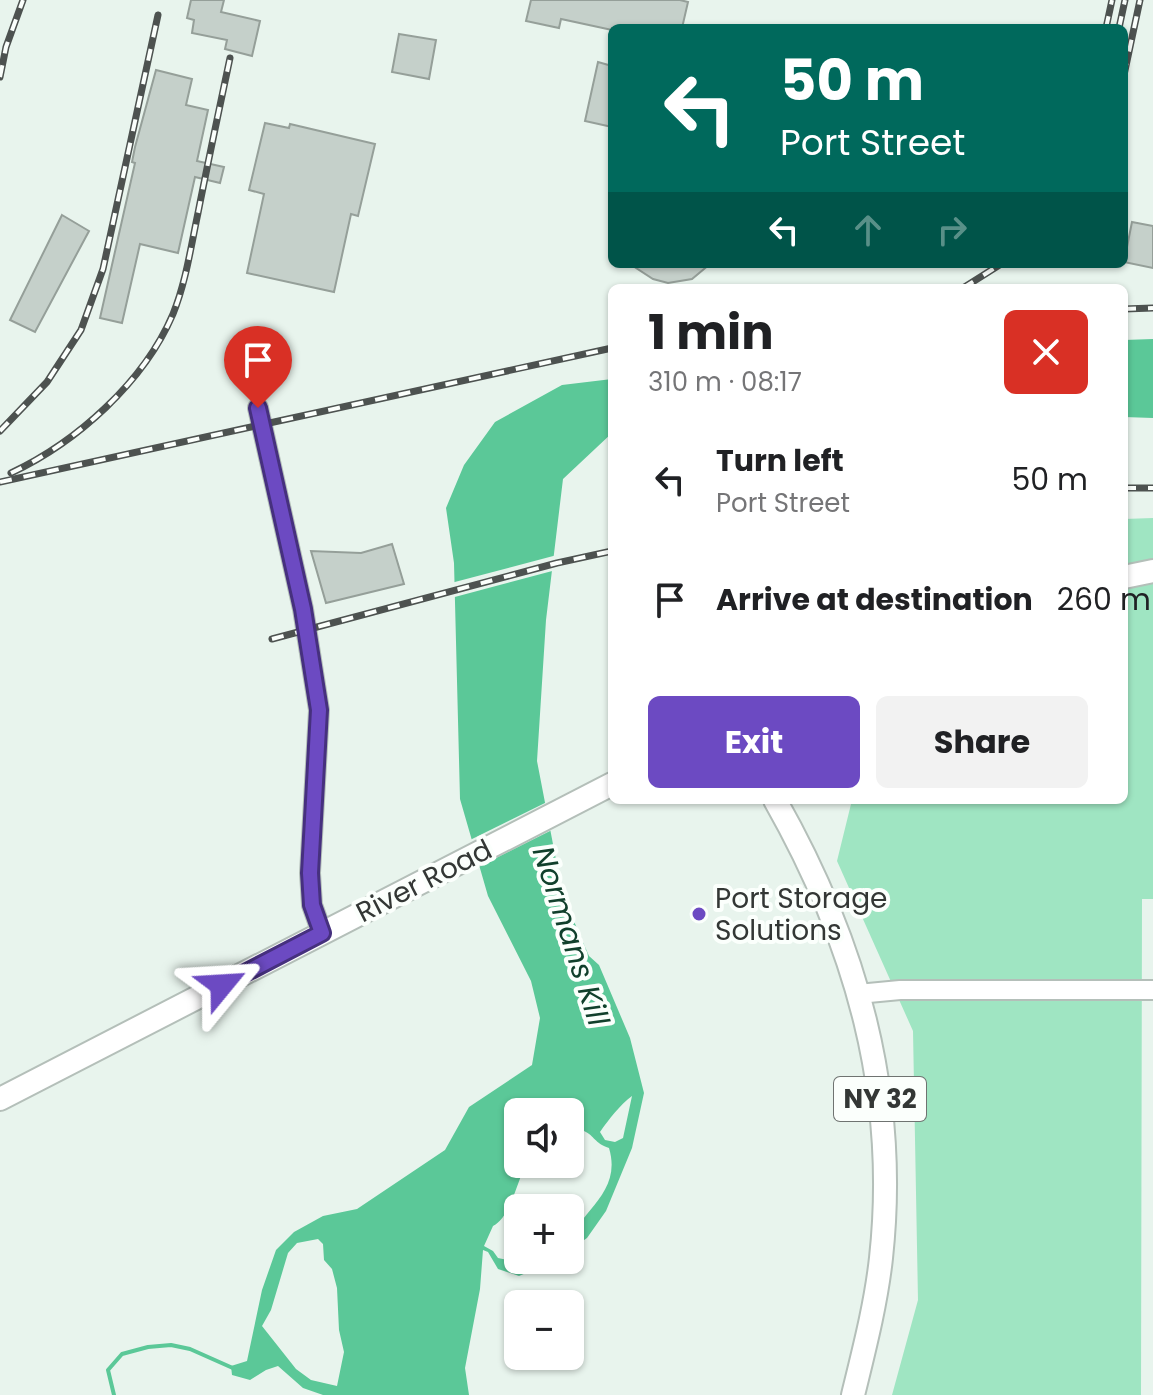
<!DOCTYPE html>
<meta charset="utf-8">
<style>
:root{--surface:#fff;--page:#f2f2f2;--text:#202124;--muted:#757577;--accent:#6c4ac2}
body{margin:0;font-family:Poppins,sans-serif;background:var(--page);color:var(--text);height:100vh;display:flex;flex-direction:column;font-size:30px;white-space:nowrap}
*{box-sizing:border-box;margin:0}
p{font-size:26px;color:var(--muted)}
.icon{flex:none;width:44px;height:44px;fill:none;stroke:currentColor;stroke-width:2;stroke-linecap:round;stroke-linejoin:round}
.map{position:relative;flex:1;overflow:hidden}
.side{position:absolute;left:608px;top:284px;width:520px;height:520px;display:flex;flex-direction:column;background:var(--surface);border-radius:12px;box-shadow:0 2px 6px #0004}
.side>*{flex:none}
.banner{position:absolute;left:608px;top:24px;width:520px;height:244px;border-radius:12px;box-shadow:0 2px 6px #0004;background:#00695c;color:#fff;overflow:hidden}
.buttons{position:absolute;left:504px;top:1098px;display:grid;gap:16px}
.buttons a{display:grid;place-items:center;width:80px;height:80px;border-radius:12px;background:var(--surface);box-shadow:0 2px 6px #0004;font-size:40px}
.pin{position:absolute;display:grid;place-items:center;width:68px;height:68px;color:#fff;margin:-82px -34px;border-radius:50% 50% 50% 0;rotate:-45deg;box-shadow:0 0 8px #0007}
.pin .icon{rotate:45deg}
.me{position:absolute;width:88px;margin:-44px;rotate:63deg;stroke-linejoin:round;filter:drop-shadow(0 0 6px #0008)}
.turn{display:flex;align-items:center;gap:28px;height:168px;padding:0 40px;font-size:36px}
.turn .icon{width:104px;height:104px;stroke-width:2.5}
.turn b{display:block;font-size:56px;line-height:68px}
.lanes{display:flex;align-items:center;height:76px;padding:0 40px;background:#0003;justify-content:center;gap:40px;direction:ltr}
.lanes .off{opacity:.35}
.round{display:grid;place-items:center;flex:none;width:84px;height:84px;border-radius:12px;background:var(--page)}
.summary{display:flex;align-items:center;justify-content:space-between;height:136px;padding:0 40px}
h1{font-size:48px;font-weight:700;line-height:60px}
.primary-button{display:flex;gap:16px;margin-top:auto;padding:16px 40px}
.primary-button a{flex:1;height:92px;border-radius:12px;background:var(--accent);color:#fff;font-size:32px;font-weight:700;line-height:92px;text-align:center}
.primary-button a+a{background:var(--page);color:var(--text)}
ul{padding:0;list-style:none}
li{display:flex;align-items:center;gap:24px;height:120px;padding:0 40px}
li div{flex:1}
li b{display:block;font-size:30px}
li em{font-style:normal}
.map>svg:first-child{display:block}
.green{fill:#9fe5c2}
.water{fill:#5bc898;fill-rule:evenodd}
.pier{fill:#e8f4ed}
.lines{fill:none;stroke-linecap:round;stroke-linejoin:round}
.stream{stroke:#5bc898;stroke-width:4}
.building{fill:#c5d0ca;stroke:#959f99;stroke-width:2}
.minor-casing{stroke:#b4bfb9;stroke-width:22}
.major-casing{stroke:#b4bfb9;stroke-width:26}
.minor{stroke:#fff;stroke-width:18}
.major{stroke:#fff;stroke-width:22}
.rail-casing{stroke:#4d5250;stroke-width:7}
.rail{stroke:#fbfffc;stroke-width:4;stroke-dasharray:12;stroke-linecap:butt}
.route-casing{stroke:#46307e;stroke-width:20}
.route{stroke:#6c4ac2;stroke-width:14}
.poi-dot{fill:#6c4ac2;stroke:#fbfffc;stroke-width:3}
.labels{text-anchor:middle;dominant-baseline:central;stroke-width:8;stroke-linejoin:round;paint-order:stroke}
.shield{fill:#fbfffc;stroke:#6f7371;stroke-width:2}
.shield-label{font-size:26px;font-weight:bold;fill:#333735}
.street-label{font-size:28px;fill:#333735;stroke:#fbfffc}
.poi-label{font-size:28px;fill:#333735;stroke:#fbfffc;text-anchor:start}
.water-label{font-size:30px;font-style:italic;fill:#11402c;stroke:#fbfffc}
</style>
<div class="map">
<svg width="1153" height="1395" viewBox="0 0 1153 1395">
<rect width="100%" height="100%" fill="#e8f4ed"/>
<path class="green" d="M1153 518V899H1142L1141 1395H892L918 1300 913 1031 837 861 852 800H1124V519Z"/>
<g class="water">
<path d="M1153 339V418L1124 417V340Z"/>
<path d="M612 379V433L563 479 546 620 537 761 563 896 589 956 599 965 630 1038 644 1093 632 1148 606 1211 587 1238 570 1250C570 1214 624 1198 609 1148 594 1143 595 1136 584 1131L577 1138 575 1166 560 1165 570 1164V1112H518V1164H526C517 1182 510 1218 493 1226L484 1246 493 1251 498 1258 522 1263 529 1260H556L519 1276 498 1269 488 1252 483 1250 480 1289 465 1368 469 1395H323L303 1388 278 1366 266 1370 250 1380 232 1375 231 1366 247 1361 262 1290 276 1250 294 1232 323 1216 357 1209 445 1150 469 1107 532 1065 540 1018 531 981 488 896 460 799 454 563 446 508 464 465 495 422 562 385ZM632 1096 623 1138 615 1142 605 1140 600 1132C609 1119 620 1105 632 1096ZM318 1239 323 1244 324 1260 332 1269 337 1288 339 1330 344 1352 337 1386 311 1380 296 1369 262 1326 271 1310 288 1253 297 1243Z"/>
</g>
<g class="pier">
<path d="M557 555 556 570 451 598V583Z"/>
<path d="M549 801 554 829 476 868 468 841Z"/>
</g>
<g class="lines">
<path class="stream" d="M114 1395 108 1370 122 1354 148 1347 171 1345 190 1349 235 1369"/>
</g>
<g class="building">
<path d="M191 0H224L221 12 260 21 252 56 225 49 227 40 192 33 194 20 187 18Z"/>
<path d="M531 0H680L688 2 682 28H612V30L561 19 559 28 526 21Z"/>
<path d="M399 34 436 40 429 79 392 72Z"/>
<path d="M598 62 612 66V127L585 121Z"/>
<path d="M156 70 192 79 186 105 208 110 197 161 224 167 220 183 195 177 178 253 140 244 122 323 100 318 135 163 132 162 135 147Z"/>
<path d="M265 123 289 128 290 124 375 144 358 216 351 214 334 292 247 273 264 194 249 190Z"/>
<path d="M62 215 89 231 35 332 10 320Z"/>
<path d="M1132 222 1153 226V268L1124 262Z"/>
<path d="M630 264H710L692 279 668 283 653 279Z"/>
<path d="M392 544 404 584 326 603 311 551 361 553Z"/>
</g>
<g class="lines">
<defs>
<g id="minor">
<path d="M258 408 303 609 319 710 310 873 312 905 322 933"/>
<path d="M858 994 900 990H1153"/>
</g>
<g id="major">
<path d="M1124 577 1153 571"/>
<path d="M775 800C856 943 899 1093 881 1258 876 1304 864 1350 853 1395"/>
<path d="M0 1099 612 784"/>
</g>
</defs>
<use href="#minor" class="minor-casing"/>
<use href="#major" class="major-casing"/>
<use href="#minor" class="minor"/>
<use href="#major" class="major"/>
<defs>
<g id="rail">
<path d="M1106 28 1112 0"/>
<path d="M1119 28 1125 0"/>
<path d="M1124 75 1140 0"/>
<path d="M0 77 6 47 23 0"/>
<path d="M963 288 1001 264"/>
<path d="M1124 309 1153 308"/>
<path d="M0 431 47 382 81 330 103 269 158 15"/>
<path d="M11 473C77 442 144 382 173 314 186 282 191 246 198 213 208 162 219 110 230 58"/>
<path d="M0 482 612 348"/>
<path d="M1124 488H1153"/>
<path d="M272 639 557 563 612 551"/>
</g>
</defs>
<use href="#rail" class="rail-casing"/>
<use href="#rail" class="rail"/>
</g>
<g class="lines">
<defs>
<path id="route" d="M222 985 322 933 312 905 310 873 319 710 303 609 258 408"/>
</defs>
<use href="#route" class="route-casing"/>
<use href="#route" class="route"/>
</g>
<circle class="poi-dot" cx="699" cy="914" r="8"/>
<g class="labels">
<rect class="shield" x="834" y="1077" width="92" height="44" rx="6"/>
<g class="shield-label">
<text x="880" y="1099">NY 32</text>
</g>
<g class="street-label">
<text transform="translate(424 881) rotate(-27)">River Road</text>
</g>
<g class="poi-label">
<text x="715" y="898">Port Storage<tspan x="715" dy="32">Solutions</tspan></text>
</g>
<g class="water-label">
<text transform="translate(571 936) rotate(72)">Normans Kill</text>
</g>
</g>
</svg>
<div class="buttons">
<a><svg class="icon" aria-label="sound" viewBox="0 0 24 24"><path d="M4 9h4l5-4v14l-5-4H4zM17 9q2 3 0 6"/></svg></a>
<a>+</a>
<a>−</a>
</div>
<div class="pin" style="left:258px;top:408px;background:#d93025"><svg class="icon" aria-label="arrive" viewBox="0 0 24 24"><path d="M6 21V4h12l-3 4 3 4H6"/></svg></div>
<svg class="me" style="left:222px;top:985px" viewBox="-20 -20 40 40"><path d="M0-17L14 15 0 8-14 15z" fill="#6c4ac2" stroke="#fff" stroke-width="4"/></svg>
<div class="banner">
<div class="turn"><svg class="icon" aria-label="left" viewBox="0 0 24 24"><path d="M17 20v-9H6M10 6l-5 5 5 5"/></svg><div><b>50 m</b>Port Street</div></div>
<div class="lanes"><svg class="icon" aria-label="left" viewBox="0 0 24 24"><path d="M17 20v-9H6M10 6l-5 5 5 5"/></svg><svg class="icon off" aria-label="ahead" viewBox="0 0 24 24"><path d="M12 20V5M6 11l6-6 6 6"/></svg><svg class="icon off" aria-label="right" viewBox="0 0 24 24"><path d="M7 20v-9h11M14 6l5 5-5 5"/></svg></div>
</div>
<section class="side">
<div class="summary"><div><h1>1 min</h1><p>310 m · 08:17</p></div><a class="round" style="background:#d93025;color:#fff"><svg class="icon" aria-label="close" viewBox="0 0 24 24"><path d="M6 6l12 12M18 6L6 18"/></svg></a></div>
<ul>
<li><svg class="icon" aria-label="left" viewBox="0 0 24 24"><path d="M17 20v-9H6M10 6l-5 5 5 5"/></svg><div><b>Turn left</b><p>Port Street</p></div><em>50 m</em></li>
<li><svg class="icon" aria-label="arrive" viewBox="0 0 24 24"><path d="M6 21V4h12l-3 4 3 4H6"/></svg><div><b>Arrive at destination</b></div><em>260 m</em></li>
</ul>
<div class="primary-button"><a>Exit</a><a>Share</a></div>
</section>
</div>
